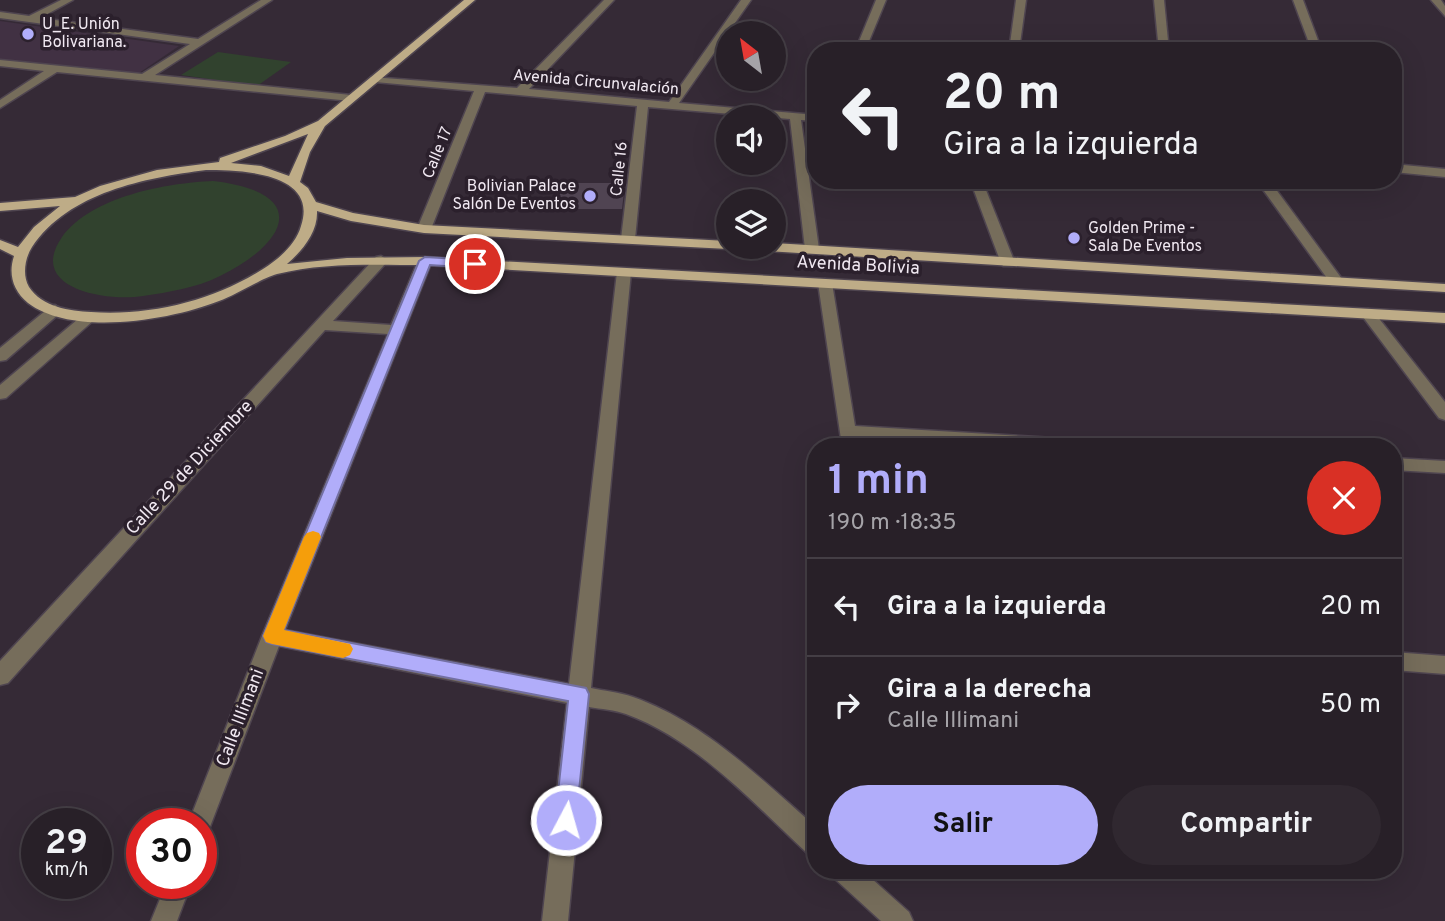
<!DOCTYPE html>
<html lang="es">
<meta charset="utf-8">
<style>
:root{--surface:#282028;--page:#302830;--text:#f1f3f6;--muted:#a5a3a8;--line:#443e45;--accent:#b1adfa}
body{margin:0;font-family:Overpass,sans-serif;background:var(--page);color:var(--text);height:100vh;display:flex;flex-direction:column;font-size:26px;white-space:nowrap}
*{box-sizing:border-box;margin:0}
p{font-size:23px;color:var(--muted)}
.icon{flex:none;width:38px;height:38px;fill:none;stroke:currentColor;stroke-width:2;stroke-linecap:round;stroke-linejoin:round}
.map{position:relative;flex:1;overflow:hidden}
.drawer{position:absolute;left:807px;top:438px;width:595px;height:441px;display:flex;flex-direction:column;background:var(--surface);border-radius:28px;box-shadow:0 7px 28px #0002,0 0 0 2px var(--line)}
.drawer>*{flex:none}
.banner{position:absolute;left:807px;top:42px;width:595px;height:147px;border-radius:28px;box-shadow:0 7px 28px #0002,0 0 0 2px var(--line);background:#282028;color:var(--text);overflow:hidden}
.needle{width:46px;rotate:329deg}
.controls{position:absolute;left:716px;top:21px;display:grid;gap:14px}
.controls a{display:grid;place-items:center;width:70px;height:70px;border-radius:50%;background:var(--surface);box-shadow:0 7px 28px #0002,0 0 0 2px var(--line);font-size:35px}
.speed{position:absolute;left:21px;top:808px;display:flex;gap:14px;font-size:35px;font-weight:700;text-align:center}
.speed>*{display:grid;place-content:center;width:91px;height:91px;border-radius:50%;background:var(--surface);box-shadow:0 7px 28px #0002,0 0 0 2px var(--line);line-height:1}
.speed small{font-size:18px;font-weight:400}
.speed .limit{border:10px solid #d22;background:#fff;color:#111}
.pin{position:absolute;display:grid;place-items:center;width:60px;height:60px;color:#fff;margin:-30px;border:4px solid #fff;border-radius:50%;box-shadow:0 2px 7px #0007}
.me{position:absolute;width:77px;margin:-38px;rotate:6deg;stroke-linejoin:round;filter:drop-shadow(0 0 5px #0008)}
.turn{display:flex;align-items:center;gap:24px;height:147px;padding:0 21px;font-size:32px}
.turn .icon{width:91px;height:91px;stroke-width:2.5}
.turn b{display:block;font-size:49px;line-height:60px}
.round{display:grid;place-items:center;flex:none;width:74px;height:74px;border-radius:37px;background:var(--page)}
.headline{display:flex;align-items:center;justify-content:space-between;height:119px;padding:0 21px}
h1{font-size:42px;font-weight:700;line-height:52px;color:var(--accent)}
.action{display:flex;gap:14px;margin-top:auto;padding:14px 21px}
.action a{flex:1;height:80px;border-radius:42px;background:var(--accent);color:#111;font-size:28px;font-weight:700;line-height:80px;text-align:center}
.action a+a{background:var(--page);color:var(--text)}
ul{padding:0;list-style:none}
li{display:flex;align-items:center;gap:21px;height:98px;padding:0 21px;border-top:2px solid var(--line)}
li div{flex:1}
li b{display:block;font-size:26px}
li em{font-style:normal}
.map>svg:first-child{display:block}
.built{fill:#413143}
.green{fill:#31422e}
.building{fill:#504452}
.lines{fill:none;stroke-linecap:round;stroke-linejoin:round}
.minor-casing{stroke:#4f4550;stroke-width:3}
.major-casing{stroke:#4f4550;stroke-width:3}
.minor{fill:#766d5b;fill-rule:evenodd}
.major{fill:#beac87;fill-rule:evenodd}
.route{fill:#b1adfa;stroke:#7370a2;stroke-width:2}
.slow{fill:#f59e0b}
.poi-dot{fill:#b1adfa;stroke:#2b202c;stroke-width:2.5}
.labels{text-anchor:middle;dominant-baseline:central;stroke-width:7;stroke-linejoin:round;paint-order:stroke}
.far-poi-label{font-size:16px;fill:#f1e9f2;stroke:#2b202c;text-anchor:start}
.far-street-label{font-size:16px;fill:#f1e9f2;stroke:#2b202c}
.street-label{font-size:18px;fill:#f1e9f2;stroke:#2b202c}
</style>
<div class="map">
<svg width="1445" height="921" viewBox="0 0 1445 921">
<rect width="100%" height="100%" fill="#352a36"/>
<path class="built" d="M0 21 179 46 139 73 0 59Z"/>
<g class="green">
<path d="M218 52 291 62 257 86 181 75Z"/>
<path d="M213 181C309 192 291 241 220 276 196 288 169 292 143 296 107 302 26 289 62 237 92 196 167 183 213 181Z"/>
</g>
<path class="building" d="M557 183H625L622 209H550Z"/>
<g class="lines">
<defs>
<g id="minor">
<path d="M61 0H73L40 18 198 39 261 0H272L155 75 351 95 357 98 351 101 57 72 0 108V100L44 71 0 66V60L142 74 190 44 0 18V12L29 16Z"/>
<path d="M604 0H614L529 89 669 102 741 0H751L679 103 816 115V121L801 120 819 249 817 252 812 253 805 249 790 119 648 107 635 239 628 243 621 239 637 106 485 92 431 229 429 232H419L417 229 474 91 375 82 370 79 371 77 517 88Z"/>
<path d="M876 0H886L865 51H855Z"/>
<path d="M1016 0H1026L1019 51H1009Z"/>
<path d="M1154 0H1164L1169 51H1159Z"/>
<path d="M1293 0H1303L1322 51H1312Z"/>
<path d="M1431 0H1441L1445 6V16Z"/>
<path d="M1393 164 1445 169V177L1393 172Z"/>
<path d="M970 180H982L1015 263 1013 266H1003L1001 263Z"/>
<path d="M1256 180H1269L1342 279V285H1332Z"/>
<path d="M381 256 388 260 386 263 333 321 391 325 418 261 425 257 432 261 285 630 569 684 617 272 619 269H629L631 272 591 688C604 691 619 692 633 697 704 722 760 778 816 827V856L807 853C753 803 697 740 626 714 615 710 601 709 589 707L568 921H542L567 703 279 646 208 832 201 835V824H188L262 636 388 334 325 330 8 683 0 685V661L376 257Z"/>
<path d="M825 279 832 283 855 426 1087 440 1093 442 1095 446H988L857 438 858 446H842L818 283Z"/>
<path d="M55 305 62 310 60 313 6 360 0 361V348L50 307Z"/>
<path d="M1368 309 1373 311 1445 402V420L1439 418 1363 317 1361 314Z"/>
<path d="M89 312 94 314 96 317 94 320 6 398 0 399V385L84 314Z"/>
<path d="M1393 458 1445 461V473L1393 470Z"/>
<path d="M1393 652 1445 656V674L1393 670Z"/>
<path d="M832 870H862L909 912 913 921H881L835 879Z"/>
<path d="M166 884H191L177 921H151Z"/>
</g>
<g id="major">
<path d="M464 0H475L325 126 310 152 300 182 308 188 316 202 353 213 424 225 728 241V247H734L728 249 424 233 351 221 317 211C318 232 302 251 287 264L347 258 425 257 1445 313V323L425 265C377 265 324 262 277 274 262 278 236 295 219 301 171 320 73 337 28 303 13 291 8 274 14 256L0 249V240L18 247 34 227 60 206 0 211V203L75 197 100 186 157 170 219 162 220 158 285 136 318 121ZM308 134 289 176 261 166 231 163ZM206 170C240 170 319 172 301 226 296 244 279 259 263 269 213 301 151 316 91 312 70 311 42 307 29 287 22 275 25 258 32 247 69 192 145 178 206 170Z"/>
<path d="M774 243 1445 284V292L766 251 759 247H774Z"/>
</g>
</defs>
<use href="#minor" class="minor-casing"/>
<use href="#major" class="major-casing"/>
<use href="#minor" class="minor"/>
<use href="#major" class="major"/>
</g>
<path class="route" d="M425 257 475 260 481 264 475 268 430 265 284 630 586 688 589 694 576 820 573 828 566 831 558 828 555 820 568 701 272 644 266 642 263 636 419 261Z"/>
<path class="slow" d="M313 531 319 533 321 537 284 630 350 644 353 649 350 655 343 658 272 644 266 642 263 636 304 537 307 533Z"/>
<g class="poi-dot">
<circle cx="28" cy="34" r="7"/>
<circle cx="590" cy="196" r="7"/>
<circle cx="1074" cy="238" r="7"/>
</g>
<g class="labels">
<g class="far-poi-label">
<text x="42" y="25">U_E. Unión<tspan x="42" dy="18">Bolivariana.</tspan></text>
<text x="576" y="187" text-anchor="end">Bolivian Palace<tspan x="576" dy="18">Salón De Eventos</tspan></text>
<text x="1088" y="229">Golden Prime -<tspan x="1088" dy="18">Sala De Eventos</tspan></text>
</g>
<g class="far-street-label">
<text transform="translate(596 83) rotate(5)">Avenida Circunvalación</text>
<text transform="translate(438 153) rotate(-68)">Calle 17</text>
<text transform="translate(620 169) rotate(-84)">Calle 16</text>
</g>
<g class="street-label">
<text transform="translate(858 266) rotate(3)">Avenida Bolivia</text>
<text transform="translate(190 468) rotate(-47)">Calle 29 de Diciembre</text>
<text transform="translate(241 718) rotate(-69)">Calle Illimani</text>
</g>
</g>
</svg>
<div class="controls">
<a><svg class="needle" viewBox="-14 -14 28 28"><path d="M0-13l5 13h-10z" fill="#e53935"/><path d="M0 13l5-13h-10z" fill="#a5a3a8"/></svg></a>
<a><svg class="icon" aria-label="sound" viewBox="0 0 24 24"><path d="M4 9h4l5-4v14l-5-4H4zM17 9q2 3 0 6"/></svg></a>
<a><svg class="icon" aria-label="layers" viewBox="0 0 24 24"><path d="M12 4l9 5-9 5-9-5zM3 14l9 5 9-5"/></svg></a>
</div>
<div class="speed"><div>29<small>km/h</small></div><div class="limit">30</div></div>
<div class="pin" style="left:475px;top:264px;background:#d93025"><svg class="icon" aria-label="arrive" viewBox="0 0 24 24"><path d="M6 21V4h12l-3 4 3 4H6"/></svg></div>
<svg class="me" style="left:566px;top:820px" viewBox="-20 -20 40 40"><circle r="17" fill="#b1adfa" stroke="#fff" stroke-width="3"/><path d="M0-11L8 9 0 5-8 9z" fill="#fff"/></svg>
<div class="banner">
<div class="turn"><svg class="icon" aria-label="left" viewBox="0 0 24 24"><path d="M17 20v-9H6M10 6l-5 5 5 5"/></svg><div><b>20 m</b>Gira a la izquierda</div></div>
</div>
<section class="drawer">
<div class="headline"><div><h1>1 min</h1><p>190 m · 18:35</p></div><a class="round" style="background:#d93025;color:#fff"><svg class="icon" aria-label="close" viewBox="0 0 24 24"><path d="M6 6l12 12M18 6L6 18"/></svg></a></div>
<ul>
<li><svg class="icon" aria-label="left" viewBox="0 0 24 24"><path d="M17 20v-9H6M10 6l-5 5 5 5"/></svg><div><b>Gira a la izquierda</b></div><em>20 m</em></li>
<li><svg class="icon" aria-label="right" viewBox="0 0 24 24"><path d="M7 20v-9h11M14 6l5 5-5 5"/></svg><div><b>Gira a la derecha</b><p>Calle Illimani</p></div><em>50 m</em></li>
</ul>
<div class="action"><a>Salir</a><a>Compartir</a></div>
</section>
</div>
